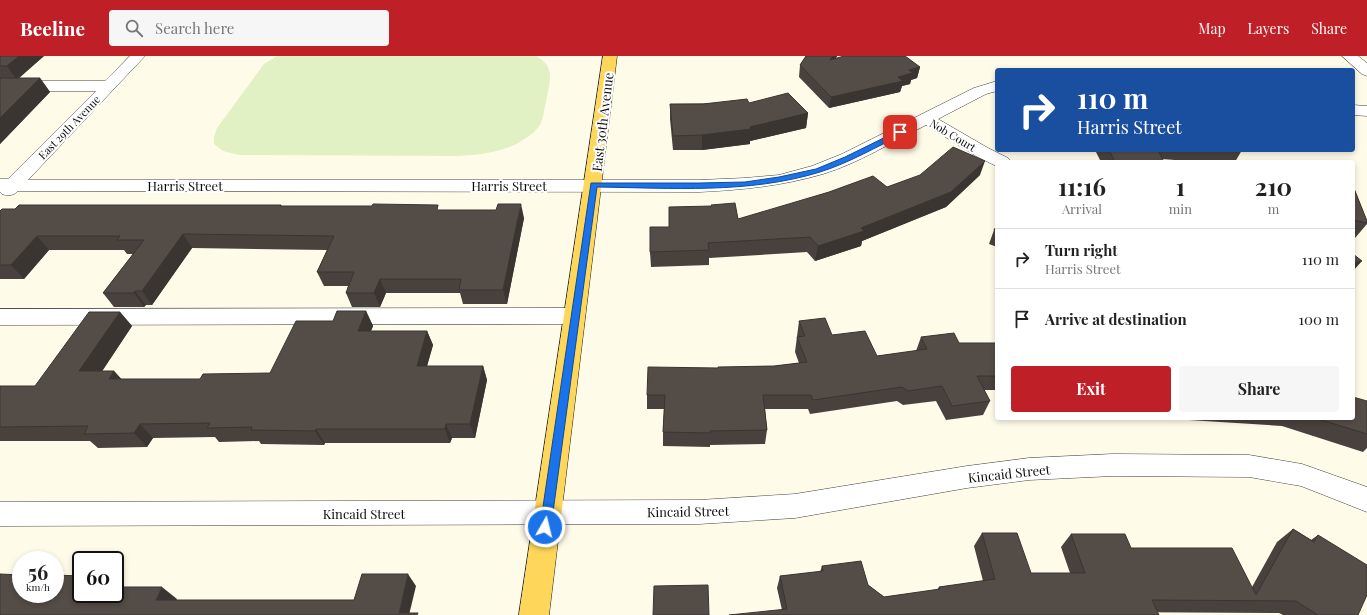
<!DOCTYPE html>
<style>
:root{--surface:#fff;--page:#f6f6f6;--text:#222;--muted:#767676;--line:#e0e0e0;--accent:#bf1f26}
body{margin:0;font-family:"Playfair Display",serif;background:var(--page);color:var(--text);height:100vh;display:flex;flex-direction:column;font-size:15px;white-space:nowrap}
*{box-sizing:border-box;margin:0}
p{font-size:13px;color:var(--muted)}
.icon{flex:none;width:22px;height:22px;fill:none;stroke:currentColor;stroke-width:2;stroke-linecap:round;stroke-linejoin:round}
.map{position:relative;flex:1;overflow:hidden}
.panel{position:absolute;left:995px;top:104px;width:360px;height:260px;display:flex;flex-direction:column;background:var(--surface);border-radius:4px;box-shadow:0 2px 6px #0003}
.panel>*{flex:none}
.banner{position:absolute;left:995px;top:12px;width:360px;height:84px;border-radius:4px;box-shadow:0 2px 6px #0003;background:#1a4fa0;color:#fff;overflow:hidden}
.speed{position:absolute;left:12px;top:495px;display:flex;gap:8px;font-size:20px;font-weight:700;text-align:center}
.speed>*{display:grid;place-content:center;width:52px;height:52px;border-radius:50%;background:var(--surface);box-shadow:0 2px 6px #0003;line-height:1}
.speed small{font-size:10px;font-weight:400}
.speed .limit{border:2px solid #111;border-radius:6px;background:#fff;color:#111}
.pin{position:absolute;display:grid;place-items:center;width:34px;height:34px;color:#fff;margin:-17px;border-radius:8px;box-shadow:0 2px 6px #0006}
.me{position:absolute;width:44px;margin:-22px;rotate:8deg;stroke-linejoin:round;filter:drop-shadow(0 0 3px #0008)}
.turn{display:flex;align-items:center;gap:14px;height:84px;padding:0 16px;font-size:18px}
.turn .icon{width:52px;height:52px;stroke-width:2.5}
.turn b{display:block;font-size:28px;line-height:34px}
.eta{display:flex;justify-content:space-evenly;align-items:center;height:68px;text-align:center}
.eta b{font-size:24px;font-weight:700;line-height:28px}
.action{display:flex;gap:8px;margin-top:auto;padding:8px 16px}
.action a{flex:1;height:46px;border-radius:4px;background:var(--accent);color:#fff;font-size:16px;font-weight:700;line-height:46px;text-align:center}
.action a+a{background:var(--page);color:var(--text)}
ul{padding:0;list-style:none}
li{display:flex;align-items:center;gap:12px;height:60px;padding:0 16px;border-top:1px solid var(--line)}
li div{flex:1}
li b{display:block;font-size:15px}
li em{font-style:normal}
header{display:flex;align-items:center;gap:24px;box-sizing:border-box;height:56px;padding:0 20px;background:var(--accent);color:#fff}
header strong{font-size:19px}
nav{display:flex;gap:22px;margin-inline-start:auto;font-size:14px}
.search{width:280px;height:36px;background:var(--page);display:flex;align-items:center;gap:10px;box-sizing:border-box;padding:0 14px;border-radius:4px;color:var(--muted);font-size:15px}
.map>svg:first-child{display:block}
.pitch{fill:#e1f1c4}
.lines{fill:none;stroke-linecap:round;stroke-linejoin:round}
.minor-casing{stroke:#3e3e3e;stroke-width:1}
.major-casing{stroke:#1c1c1c;stroke-width:1}
.minor{fill:#fff;fill-rule:evenodd}
.major{fill:#fed65a;fill-rule:evenodd}
.wall{fill:#48413d}
.shaded-wall{fill:#3b3532}
.building{fill:#544c47;stroke:#3b3532}
.route{fill:#1a73e8;stroke:#114b97}
.labels{text-anchor:middle;dominant-baseline:central;stroke-width:4;stroke-linejoin:round;paint-order:stroke}
.far-street-label{font-size:11px;fill:#0b0b0b;stroke:#fff}
.street-label{font-size:13px;fill:#0b0b0b;stroke:#fff}
</style>
<header>
<strong>Beeline</strong>
<div class="search"><svg class="icon" aria-label="search" viewBox="0 0 24 24"><circle cx="10" cy="10" r="6"/><path d="M15 15l6 6"/></svg>Search here</div>
<nav><a>Map</a><a>Layers</a><a>Share</a></nav>
</header>
<div class="map">
<svg width="1367" height="559" viewBox="0 0 1367 559">
<rect width="100%" height="100%" fill="#fffbe9"/>
<path class="pitch" d="M277 0H536C557 11 549 27 546 46 544 52 544 61 541 67 538 73 531 79 526 82 507 96 481 99 458 100L239 99 223 95 214 88V81L217 72 264 8Z"/>
<g class="lines">
<defs>
<g id="minor">
<path d="M130 0H145L28 124H699L745 122 779 119 812 110 842 98 974 32 997 25V35L986 38 938 63 988 92 1008 102 1011 106H997V110H996L976 100 926 69C892 86 859 107 823 118 782 130 742 134 699 136L18 135C13 140 8 140 2 138L0 136V123H8L96 35H0V25H105Z"/>
<path d="M1342 0H1358L1367 7V20L1362 18Z"/>
<path d="M1353 49 1367 50V60L1353 59Z"/>
<path d="M574 252 582 254 585 260 582 266 574 268 0 269V253Z"/>
<path d="M1113 398 1249 399 1302 408 1367 431V456L1301 430 1249 421 1113 420 1029 424 967 432 795 462 699 468 0 470V446L699 444 795 438 967 410 1029 402Z"/>
</g>
<path id="major" d="M603 0H617L549 559H519Z"/>
</defs>
<use href="#minor" class="minor-casing"/>
<use href="#major" class="major-casing"/>
<use href="#minor" class="minor"/>
<use href="#major" class="major"/>
</g>
<g class="wall">
<path d="M0 0H44L18 22H40L50 36 0 88Z"/>
<path d="M806 0H837L836 2 920 11 917 22 911 24 910 28 902 30 900 36 829 52 799 21 800 9Z"/>
<path d="M749 47 808 57 806 72 750 85V88L702 94H673L670 63V48Z"/>
<path d="M997 61V68L995 66Z"/>
<path d="M1095 94H1242L1235 106H1200L1162 103 1164 106H1101Z"/>
<path d="M980 119 946 151 862 185 861 190 815 205 807 196 709 202V209L651 211 650 196 669 171 738 163 887 131Z"/>
<path d="M1353 130 1367 165V168L1355 182 1353 181Z"/>
<path d="M281 149 282 150 439 154 524 162 507 248H463L460 237H386L380 251H352L346 237 348 230H324L317 216 327 194 192 192 152 249H146L144 251H114L103 237 133 198H127L124 194H49L24 223H0V155Z"/>
<path d="M997 169V191L989 188 994 174Z"/>
<path d="M366 255 373 270 371 275H427L433 289 427 310H483L487 324 475 382H452L450 387H325L324 389 261 388 259 385 219 386 215 381 153 382 147 391 98 392 90 385H0V330H35L120 256 132 270 102 315H114L121 323H200L270 317 333 265Z"/>
<path d="M799 265 877 300 916 295 921 281 959 287H997V334H984L990 345 983 359 946 364 936 345 903 349 897 345 810 358 808 353H765L767 374 765 388 710 389V391L663 390V376L664 353H647V339L718 312 774 310 799 307 795 296Z"/>
<path d="M1367 345V392L1363 396 1282 370 1173 363V362H1353Z"/>
<path d="M1293 473 1311 484 1318 479 1358 559H1283L1279 557 782 554 777 532 780 520 820 516 822 510 868 529 884 541 937 534 939 531 983 525 974 490 982 477 1031 517H1070L1061 491 1071 478 1131 492 1252 531 1277 486Z"/>
</g>
<g class="shaded-wall">
<path d="M19 0H44L17 24 7 10Z"/>
<path d="M833 0H837L829 15 830 4Z"/>
<path d="M920 11 917 22 911 24 910 28 902 30 900 36 829 52 831 41 898 21 909 14Z"/>
<path d="M40 22 50 36 0 88V62Z"/>
<path d="M808 57 806 72 750 85V88L702 94V79L750 71Z"/>
<path d="M985 105 980 119 946 151 862 185 861 190 815 205 818 190Z"/>
<path d="M521 148 524 162 507 248 503 234Z"/>
<path d="M183 178 192 192 152 249 142 235Z"/>
<path d="M37 180 49 194 24 223 11 209Z"/>
<path d="M1362 205 1353 215V207Z"/>
<path d="M380 223 386 237 380 251 374 237Z"/>
<path d="M135 235 146 249 144 251 134 237Z"/>
<path d="M366 255 373 270 365 289 358 275Z"/>
<path d="M120 256 132 270 93 329 79 315Z"/>
<path d="M427 275 433 289 423 324 417 310Z"/>
<path d="M483 310 487 324 475 382 470 368Z"/>
<path d="M114 315 127 329 109 323Z"/>
<path d="M140 368 153 382 147 391 134 377Z"/>
<path d="M446 368 452 382 450 387 445 373Z"/>
<path d="M316 373 325 387 324 389 315 375Z"/>
<path d="M408 518 416 530 409 559 399 557Z"/>
<path d="M115 524 126 533 115 538Z"/>
<path d="M162 531 177 543 171 555 156 544Z"/>
</g>
<g class="building">
<path d="M0 0H19L7 10H0Z"/>
<path d="M806 0H833L830 4 844 0H905L920 11 909 14 913 17 898 21 903 25 831 41 800 9Z"/>
<path d="M0 22H40L0 62Z"/>
<path d="M788 37 808 57 750 71 751 73 702 79 673 80 670 48H703L747 43 749 47Z"/>
<path d="M953 91 985 105 951 136 861 172 864 175 818 190 810 181 708 187 709 194 650 196V171H669V151L712 150 711 149 735 147 738 163 829 136 873 120 887 131 920 119Z"/>
<path d="M1109 94H1158L1164 106H1115Z"/>
<path d="M1353 130 1367 165V167L1353 164Z"/>
<path d="M373 148 438 149 437 154H496L498 148H521L503 234H459L461 223H380L374 237H346L354 216H317L334 180 183 178 142 235H135L134 237H103L144 184H117L120 180H37L11 209H0V155L2 153H15L19 149H281L280 150H372Z"/>
<path d="M997 169V175L994 174Z"/>
<path d="M1353 198 1362 205 1353 207Z"/>
<path d="M337 255H366L358 275H427L417 310H483L470 368H446L445 373H316L315 375 251 374 252 371 207 372 210 367 140 368 134 377 84 378 88 370 0 371V330H35L89 256H120L79 315H114L109 323H200L203 318 270 317 296 265H333Z"/>
<path d="M825 262 832 279 865 275 877 300 927 293 921 281 954 277 959 287H997V320H977L990 345 952 350 942 330 908 335 902 331 813 344 811 339H763L767 374 710 375V377L663 376 665 339H647L648 311 718 312V311L774 310 807 306 797 281 805 280 799 265Z"/>
<path d="M1353 341 1367 345V378L1315 362H1353Z"/>
<path d="M1293 473 1314 486 1318 479 1367 509V539L1358 559H1318L1296 545 1152 544 1159 559H729L787 553 780 520 823 515 822 510 861 505 868 529 884 541 940 533 939 531 995 523 982 477H1017L1031 517H1085L1071 478H1125L1131 492H1232L1256 539Z"/>
<path d="M0 518 21 519V538H55V519L81 520V538H115V531H162L156 544H354L362 518H408L399 557H418L417 559H0Z"/>
<path d="M708 529 709 559H653L654 530Z"/>
</g>
<path class="route" d="M900 74 904 76 903 78C876 91 849 107 820 116 749 138 671 132 597 131L551 471 549 475 545 476 541 475 540 471 591 127H699L745 126 779 121 816 113 845 101Z"/>
<g class="labels">
<g class="far-street-label">
<text transform="translate(69 71) rotate(-46)">East 29th Avenue</text>
<text transform="translate(953 79) rotate(31)">Nob Court</text>
</g>
<g class="street-label">
<text transform="translate(602 66) rotate(-83)">East 30th Avenue</text>
<text x="185" y="129">Harris Street</text>
<text x="509" y="129">Harris Street</text>
<text transform="translate(1009 417) rotate(-6)">Kincaid Street</text>
<text transform="translate(688 455) rotate(-1)">Kincaid Street</text>
<text x="364" y="457">Kincaid Street</text>
</g>
</g>
</svg>
<div class="speed"><div>56<small>km/h</small></div><div class="limit">60</div></div>
<div class="pin" style="left:900px;top:76px;background:#d93025"><svg class="icon" aria-label="arrive" viewBox="0 0 24 24"><path d="M6 21V4h12l-3 4 3 4H6"/></svg></div>
<svg class="me" style="left:545px;top:471px" viewBox="-20 -20 40 40"><circle r="17" fill="#1a73e8" stroke="#fff" stroke-width="3"/><path d="M0-11L8 9 0 5-8 9z" fill="#fff"/></svg>
<div class="banner">
<div class="turn"><svg class="icon" aria-label="right" viewBox="0 0 24 24"><path d="M7 20v-9h11M14 6l5 5-5 5"/></svg><div><b>110 m</b>Harris Street</div></div>
</div>
<section class="panel">
<div class="eta">
<div><b>11:16</b><p>Arrival</p></div>
<div><b>1</b><p>min</p></div>
<div><b>210</b><p>m</p></div>
</div>
<ul>
<li><svg class="icon" aria-label="right" viewBox="0 0 24 24"><path d="M7 20v-9h11M14 6l5 5-5 5"/></svg><div><b>Turn right</b><p>Harris Street</p></div><em>110 m</em></li>
<li><svg class="icon" aria-label="arrive" viewBox="0 0 24 24"><path d="M6 21V4h12l-3 4 3 4H6"/></svg><div><b>Arrive at destination</b></div><em>100 m</em></li>
</ul>
<div class="action"><a>Exit</a><a>Share</a></div>
</section>
</div>
